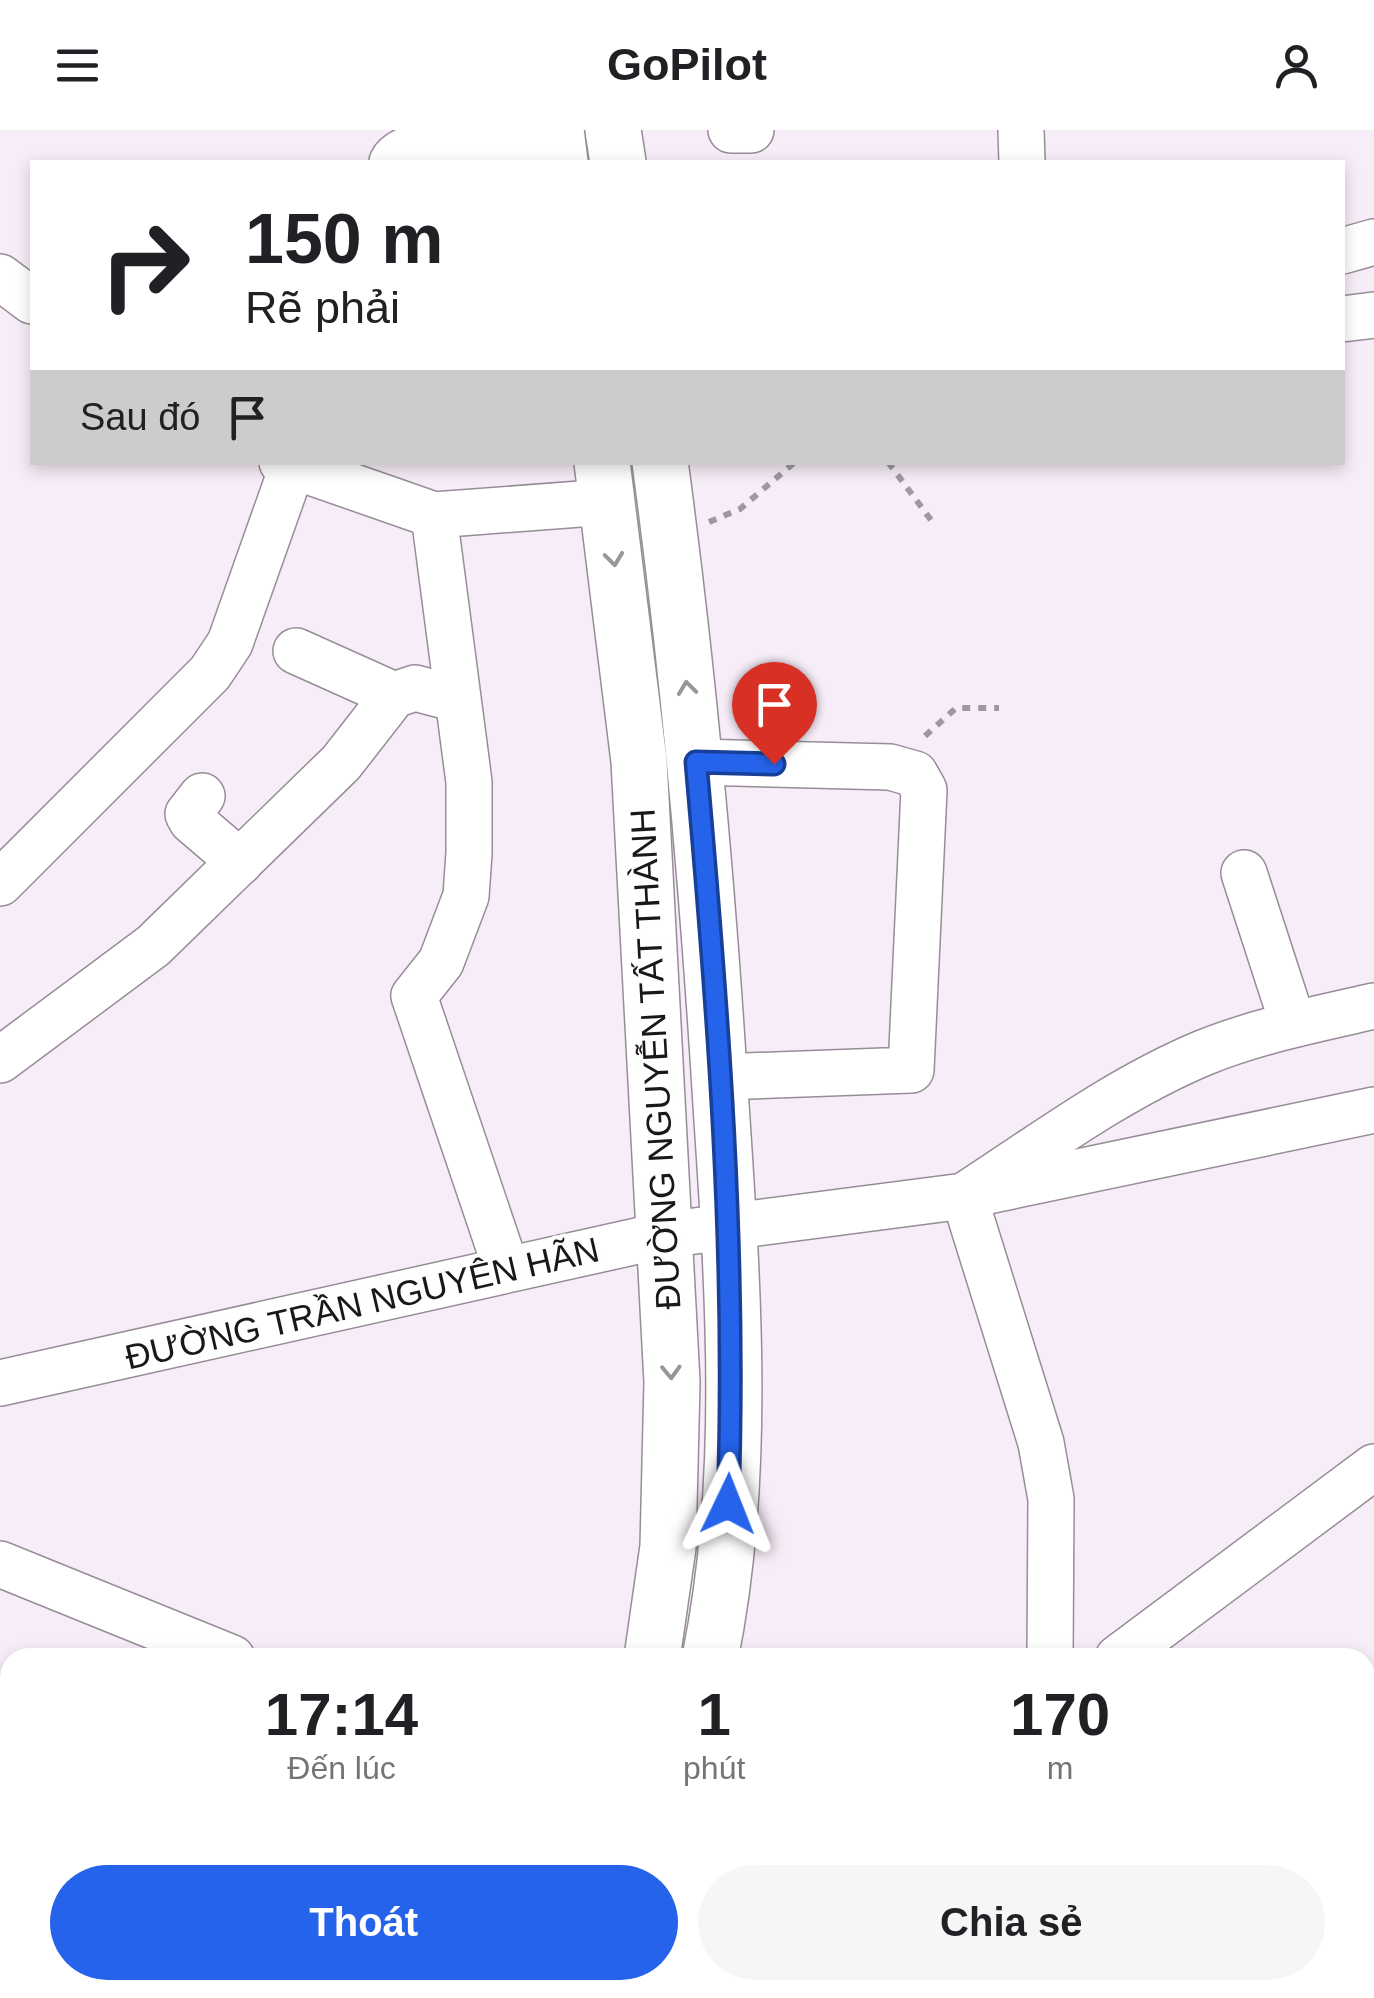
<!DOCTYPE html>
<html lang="vi">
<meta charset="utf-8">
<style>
:root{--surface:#fff;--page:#f6f6f6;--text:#202124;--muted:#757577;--accent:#2563eb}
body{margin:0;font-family:Helvetica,sans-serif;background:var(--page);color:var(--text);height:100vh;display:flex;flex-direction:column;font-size:38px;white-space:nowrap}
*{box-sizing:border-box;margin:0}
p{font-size:32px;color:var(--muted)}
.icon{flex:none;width:55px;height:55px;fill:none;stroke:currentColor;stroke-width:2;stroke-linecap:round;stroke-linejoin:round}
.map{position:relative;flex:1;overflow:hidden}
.drawer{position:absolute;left:0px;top:1518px;width:1375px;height:352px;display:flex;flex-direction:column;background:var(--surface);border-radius:30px 30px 0 0;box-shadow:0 5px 15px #0003}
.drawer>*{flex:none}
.guide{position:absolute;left:30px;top:30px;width:1315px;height:305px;border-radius:0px;box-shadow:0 5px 15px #0003;background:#fff;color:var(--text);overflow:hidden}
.pin{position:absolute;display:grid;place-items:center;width:85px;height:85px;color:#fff;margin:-102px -42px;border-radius:50% 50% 50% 0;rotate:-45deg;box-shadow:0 0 10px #0007}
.pin .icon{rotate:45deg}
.me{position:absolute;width:110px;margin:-55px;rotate:2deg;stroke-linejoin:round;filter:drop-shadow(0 0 8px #0008)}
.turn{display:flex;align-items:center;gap:35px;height:210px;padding:0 50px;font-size:45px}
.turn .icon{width:130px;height:130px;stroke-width:2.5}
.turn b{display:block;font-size:70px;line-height:85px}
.then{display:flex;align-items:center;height:95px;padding:0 50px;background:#0003;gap:20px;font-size:38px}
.eta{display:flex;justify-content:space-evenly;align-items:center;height:170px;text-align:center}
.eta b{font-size:60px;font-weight:700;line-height:70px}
.cta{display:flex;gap:20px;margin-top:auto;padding:20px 50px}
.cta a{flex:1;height:115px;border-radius:60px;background:var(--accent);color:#fff;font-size:40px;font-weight:700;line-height:115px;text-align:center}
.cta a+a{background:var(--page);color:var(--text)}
header{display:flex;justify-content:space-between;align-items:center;height:130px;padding:0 50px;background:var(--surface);font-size:45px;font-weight:700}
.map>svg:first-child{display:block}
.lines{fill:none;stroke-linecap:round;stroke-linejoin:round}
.minor-casing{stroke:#978d98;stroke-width:48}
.major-casing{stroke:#978d98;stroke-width:58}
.path{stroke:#9f98a0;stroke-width:6;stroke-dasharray:8 8;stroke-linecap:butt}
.minor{stroke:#fff;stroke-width:45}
.major{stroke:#fff;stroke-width:55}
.oneway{stroke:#989798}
.route-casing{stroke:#184099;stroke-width:25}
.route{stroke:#2563eb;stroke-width:18}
.labels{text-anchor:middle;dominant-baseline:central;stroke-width:8;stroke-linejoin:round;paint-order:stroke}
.street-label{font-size:35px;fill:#1a171a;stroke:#fefefe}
</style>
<header><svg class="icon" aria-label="menu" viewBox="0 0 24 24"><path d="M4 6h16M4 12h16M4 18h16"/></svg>GoPilot<svg class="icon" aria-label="person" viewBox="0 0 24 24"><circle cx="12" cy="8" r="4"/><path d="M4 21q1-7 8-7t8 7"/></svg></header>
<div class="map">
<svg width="1374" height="1868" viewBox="0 0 1374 1868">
<rect width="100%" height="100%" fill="#f7edf8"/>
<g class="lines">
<defs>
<g id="minor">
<path d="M731 0H751"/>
<path d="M1021 0 1022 32"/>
<path d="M392 32C408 0 522 16 558 19"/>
<path d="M1342 121 1374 112"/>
<path d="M0 147 32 171"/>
<path d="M1342 189 1374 185"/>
<path d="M282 332 434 385 607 372"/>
<path d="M434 385 469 652V723L466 766 441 832 414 866 506 1138"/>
<path d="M296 521 394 565"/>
<path d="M696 632 890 637 915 644 924 660 911 940 720 947"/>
<path d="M202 666 188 684 192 691 240 732"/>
<path d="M1244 743 1293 894"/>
<path d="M0 753 210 543 230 513 294 332"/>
<path d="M0 930 153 816 341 633 394 565 415 558 457 569"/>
<path d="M0 1253 664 1105 964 1066 1374 980"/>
<path d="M0 1434 232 1528"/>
<path d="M1050 1528 1051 1369 1041 1313 964 1066C1041 1016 1117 959 1203 923 1257 901 1317 889 1374 876"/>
<path d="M1118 1528 1374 1337"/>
<path d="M1285 1860 1312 1868"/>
<path d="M1005 1868 1007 1860"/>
</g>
<g id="major">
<path d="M556 0 560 32"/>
<path d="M613 0 618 32"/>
<path d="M602 332 639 631 672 1252 668 1417 652 1528"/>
<path d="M660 332C689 546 708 760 721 975 733 1156 747 1348 710 1528"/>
<path d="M496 1868 502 1860"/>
<path d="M560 1868 566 1860"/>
</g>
</defs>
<use href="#minor" class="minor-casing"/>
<use href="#major" class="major-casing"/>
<g class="path">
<path d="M888 332 931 390"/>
<path d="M709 392 740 379 795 332"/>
<path d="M925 606 956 578H999"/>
</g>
<use href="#minor" class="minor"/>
<use href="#major" class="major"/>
</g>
<defs><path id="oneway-chevron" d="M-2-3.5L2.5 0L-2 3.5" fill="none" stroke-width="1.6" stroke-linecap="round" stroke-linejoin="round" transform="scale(2.5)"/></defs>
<g class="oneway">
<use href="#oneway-chevron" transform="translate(614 429) rotate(83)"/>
<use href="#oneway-chevron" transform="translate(687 558) rotate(-97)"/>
<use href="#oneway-chevron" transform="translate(671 1242) rotate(88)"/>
</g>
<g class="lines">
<defs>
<path id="route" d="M728 1374C737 1126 718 879 696 632L774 634"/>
</defs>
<use href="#route" class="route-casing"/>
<use href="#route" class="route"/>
</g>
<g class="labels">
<g class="street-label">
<text transform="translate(655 929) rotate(-93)">ĐƯỜNG NGUYỄN TẤT THÀNH</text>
<text transform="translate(362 1173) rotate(-13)">ĐƯỜNG TRẦN NGUYÊN HÃN</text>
</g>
</g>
</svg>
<div class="pin" style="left:774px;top:634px;background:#d93025"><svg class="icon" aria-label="arrive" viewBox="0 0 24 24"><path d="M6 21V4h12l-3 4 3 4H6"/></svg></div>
<svg class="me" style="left:728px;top:1374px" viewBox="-20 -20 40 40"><path d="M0-17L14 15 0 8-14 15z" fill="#2563eb" stroke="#fff" stroke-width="4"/></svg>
<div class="guide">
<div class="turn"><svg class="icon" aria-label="right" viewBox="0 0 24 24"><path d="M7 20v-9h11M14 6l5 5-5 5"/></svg><div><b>150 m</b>Rẽ phải</div></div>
<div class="then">Sau đó<svg class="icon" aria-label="arrive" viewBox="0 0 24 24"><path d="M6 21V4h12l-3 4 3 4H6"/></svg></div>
</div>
<section class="drawer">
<div class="eta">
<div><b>17:14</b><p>Đến lúc</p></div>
<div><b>1</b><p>phút</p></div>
<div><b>170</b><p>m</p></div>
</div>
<div class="cta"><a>Thoát</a><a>Chia sẻ</a></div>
</section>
</div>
